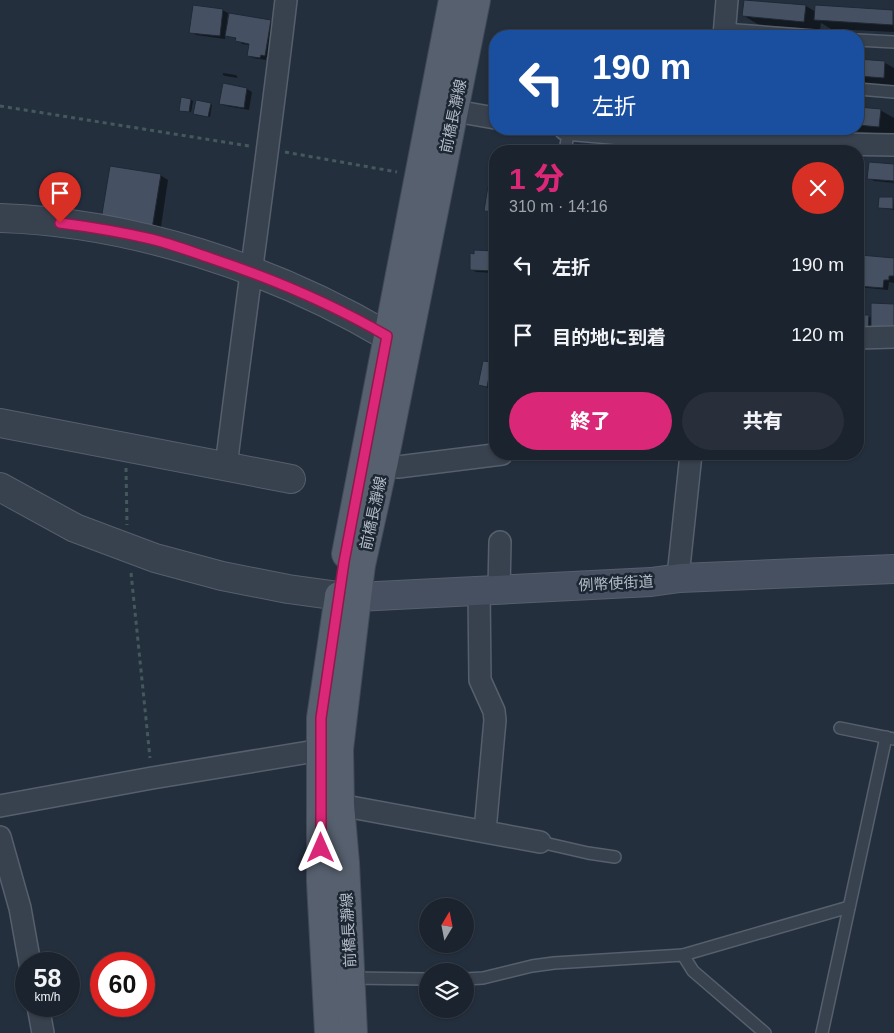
<!DOCTYPE html>
<html lang="ja">
<meta charset="utf-8">
<style>
:root{--surface:#1b232e;--page:#282f3a;--text:#f1f3f6;--muted:#a0a4aa;--line:#39404a;--accent:#db2777}
body{margin:0;font-family:Arial,"Noto Sans JP",sans-serif;background:var(--page);color:var(--text);height:100vh;display:flex;flex-direction:column;font-size:19px;white-space:nowrap}
*{box-sizing:border-box;margin:0}
p{font-size:16px;color:var(--muted)}
.icon{flex:none;width:28px;height:28px;fill:none;stroke:currentColor;stroke-width:2;stroke-linecap:round;stroke-linejoin:round}
.map{position:relative;flex:1;overflow:hidden}
.sheet{position:absolute;left:489px;top:145px;width:375px;height:315px;display:flex;flex-direction:column;background:var(--surface);border-radius:20px;box-shadow:0 1px 4px #0004,0 0 0 1px var(--line)}
.sheet>*{flex:none}
.banner{position:absolute;left:489px;top:30px;width:375px;height:105px;border-radius:20px;box-shadow:0 1px 4px #0004,0 0 0 1px var(--line);background:#1a4fa0;color:#fff;overflow:hidden}
.needle{width:32px;rotate:10deg}
.buttons{position:absolute;left:419px;top:898px;display:grid;gap:10px}
.buttons a{display:grid;place-items:center;width:55px;height:55px;border-radius:50%;background:var(--surface);box-shadow:0 1px 4px #0004,0 0 0 1px var(--line);font-size:25px}
.speed{position:absolute;left:15px;top:952px;display:flex;gap:10px;font-size:25px;font-weight:700;text-align:center}
.speed>*{display:grid;place-content:center;width:65px;height:65px;border-radius:50%;background:var(--surface);box-shadow:0 1px 4px #0004,0 0 0 1px var(--line);line-height:1}
.speed small{font-size:12px;font-weight:400}
.speed .limit{border:8px solid #d22;background:#fff;color:#111}
.pin{position:absolute;display:grid;place-items:center;width:42px;height:42px;color:#fff;margin:-51px -21px;border-radius:50% 50% 50% 0;rotate:-45deg;box-shadow:0 0 5px #0007}
.pin .icon{rotate:45deg}
.me{position:absolute;width:55px;margin:-28px;rotate:0deg;stroke-linejoin:round;filter:drop-shadow(0 0 4px #0008)}
.turn{display:flex;align-items:center;gap:18px;height:105px;padding:0 20px;font-size:22px}
.turn .icon{width:65px;height:65px;stroke-width:2.5}
.turn b{display:block;font-size:35px;line-height:42px}
.round{display:grid;place-items:center;flex:none;width:52px;height:52px;border-radius:26px;background:var(--page)}
.headline{display:flex;align-items:center;justify-content:space-between;height:85px;padding:0 20px}
h1{font-size:30px;font-weight:800;line-height:38px;color:var(--accent)}
.action{display:flex;gap:10px;margin-top:auto;padding:10px 20px}
.action a{flex:1;height:58px;border-radius:30px;background:var(--accent);color:#fff;font-size:20px;font-weight:800;line-height:58px;text-align:center}
.action a+a{background:var(--page);color:var(--text)}
ul{padding:0;list-style:none}
li{display:flex;align-items:center;gap:15px;height:70px;padding:0 20px}
li div{flex:1}
li b{display:block;font-size:19px}
li em{font-style:normal}
.map>svg:first-child{display:block}
.shadow{fill:#0007}
.building{fill:#455162;stroke:#1f2835}
.lines{fill:none;stroke-linecap:round;stroke-linejoin:round}
.service-casing{stroke:#565f6c;stroke-width:14}
.minor-casing{stroke:#565f6c;stroke-width:24}
.tertiary-casing{stroke:#565f6c;stroke-width:30}
.secondary-casing{stroke:#565f6c;stroke-width:30}
.primary-casing{stroke:#414a57;stroke-width:30}
.path{stroke:#44595c;stroke-width:3;stroke-dasharray:4 4;stroke-linecap:butt}
.service{stroke:#38414e;stroke-width:11}
.minor{stroke:#38414e;stroke-width:21}
.tertiary{stroke:#38414e;stroke-width:28}
.secondary{stroke:#465061;stroke-width:28}
.primary{stroke:#56606e;stroke-width:28}
.route-casing{stroke:#8e194d;stroke-width:12}
.route{stroke:#db2777;stroke-width:9}
.labels{text-anchor:middle;dominant-baseline:central;stroke-width:5;stroke-linejoin:round;paint-order:stroke}
.street-label{font-size:15px;fill:#b4bcc9;stroke:#1d2633}
</style>
<div class="map">
<svg width="894" height="1033" viewBox="0 0 894 1033">
<rect width="100%" height="100%" fill="#242f3e"/>
<g class="shadow">
<path d="M806 6 816 12V7L893 12 894 32 831 29 821 23 820 30 759 25 744 16Z"/>
<path d="M222 10 228 13 227 21H270L275 24 270 58 266 57V60L253 58 248 55 250 45 242 44 237 39 225 35V39L196 35 191 32Z"/>
<path d="M858 60 885 63 894 68V86L858 83Z"/>
<path d="M223 73 236 75 238 78 225 76 223 75Z"/>
<path d="M247 89 252 92 249 110 226 106 220 103Z"/>
<path d="M191 100 193 101 191 112 183 111Z"/>
<path d="M210 104 212 105 210 117 196 115Z"/>
<path d="M858 109 880 110 894 118V135L832 129H858Z"/>
<path d="M624 148 640 151H641H623Z"/>
<path d="M894 165V183L874 181 869 178Z"/>
<path d="M160 175 168 180 160 233 111 224Z"/>
<path d="M893 199 894 210 880 207Z"/>
<path d="M495 253V273L476 272 471 269Z"/>
<path d="M858 259H894V283L889 282 888 290 858 287Z"/>
<path d="M894 305 870 329 858 321V319L868 316 872 318Z"/>
<path d="M491 363 494 365 489 388 482 386 480 385Z"/>
</g>
<g class="building">
<path d="M744 0 806 5 804 22 742 16Z"/>
<path d="M193 5 223 9 220 36 189 33Z"/>
<path d="M815 5 893 10V25L814 20Z"/>
<path d="M229 13 271 20 265 56 261 55 260 58 247 56 249 44 235 41 236 38 225 36Z"/>
<path d="M858 59 885 61 884 78 858 76Z"/>
<path d="M223 83 247 88 244 108 219 104Z"/>
<path d="M181 97 191 99 189 112 179 111Z"/>
<path d="M196 100 211 103 208 117 193 114Z"/>
<path d="M858 107 881 109 879 127 858 125Z"/>
<path d="M575 143 584 145 583 151 573 149Z"/>
<path d="M511 144 537 149V151H510Z"/>
<path d="M869 162 894 164V184V181L867 179Z"/>
<path d="M110 166 161 174 152 229 138 227 139 222 124 220H101Z"/>
<path d="M488 186 495 188V212L484 211Z"/>
<path d="M879 197H893V209L878 208Z"/>
<path d="M474 250 495 251V271L470 270V253L474 254Z"/>
<path d="M860 255 894 258V276H889V280H884L883 288 858 286V257L860 258Z"/>
<path d="M871 303 894 304V331H871Z"/>
<path d="M858 315H869L868 332H858Z"/>
<path d="M483 361 492 362 487 387 478 385Z"/>
</g>
<g class="lines">
<defs>
<g id="service">
<path d="M724 29 815 36"/>
<path d="M858 40 894 42"/>
<path d="M858 89 894 92"/>
<path d="M565 151 569 129"/>
<path d="M840 728 894 739"/>
<path d="M540 842 588 853 615 857"/>
<path d="M683 955 849 907"/>
<path d="M350 978 428 979"/>
<path d="M465 979 483 978 532 966 554 963 683 955 693 971 765 1033"/>
<path d="M822 1033 886 737"/>
</g>
<g id="minor">
<path d="M724 36 727 0"/>
<path d="M455 111 495 118"/>
<path d="M565 129 714 142 894 145"/>
<path d="M858 338 894 337"/>
<path d="M384 461 398 467 502 454"/>
<path d="M226 467C245 311 268 156 286 0"/>
<path d="M680 578 679 567 691 454"/>
<path d="M499 589 500 542"/>
<path d="M479 590 480 680 494 711 495 720 485 831"/>
<path d="M340 805 540 842"/>
<path d="M0 806 152 778 321 750"/>
<path d="M0 837 20 908 30 964"/>
<path d="M38 1006 43 1033"/>
</g>
<g id="tertiary">
<path d="M0 218C132 222 274 269 387 336"/>
<path d="M0 423 291 479"/>
<path d="M0 487 75 528 155 558 222 576 288 589 339 596"/>
</g>
<path id="secondary" d="M339 596 357 597 651 582 680 578 894 569"/>
<g id="primary">
<path d="M346 554 453 0"/>
<path d="M329 1033 321 882V718L339 596"/>
<path d="M353 1033 345 863 340 805 339 749 357 597 361 565 384 461 476 0"/>
</g>
</defs>
<use href="#service" class="service-casing"/>
<use href="#minor" class="minor-casing"/>
<use href="#tertiary" class="tertiary-casing"/>
<use href="#secondary" class="secondary-casing"/>
<use href="#primary" class="primary-casing"/>
<g class="path">
<path d="M0 106 249 146"/>
<path d="M285 152 397 172"/>
<path d="M126 468 127 525"/>
<path d="M131 573 150 758"/>
</g>
<use href="#service" class="service"/>
<use href="#minor" class="minor"/>
<use href="#tertiary" class="tertiary"/>
<use href="#secondary" class="secondary"/>
<use href="#primary" class="primary"/>
</g>
<g class="lines">
<defs>
<path id="route" d="M60 223C91 227 121 232 151 239 172 244 192 252 213 259 273 279 332 304 387 336L344 562 321 718V848"/>
</defs>
<use href="#route" class="route-casing"/>
<use href="#route" class="route"/>
</g>
<g class="labels">
<g class="street-label">
<text transform="translate(453 116) rotate(-78)">前橋長瀞線</text>
<text transform="translate(373 513) rotate(-78)">前橋長瀞線</text>
<text transform="translate(616 583) rotate(-3)">例幣使街道</text>
<text transform="translate(348 930) rotate(-93)">前橋長瀞線</text>
</g>
</g>
</svg>
<div class="buttons">
<a><svg class="needle" viewBox="-14 -14 28 28"><path d="M0-13l5 13h-10z" fill="#e53935"/><path d="M0 13l5-13h-10z" fill="#a0a4aa"/></svg></a>
<a><svg class="icon" aria-label="layers" viewBox="0 0 24 24"><path d="M12 4l9 5-9 5-9-5zM3 14l9 5 9-5"/></svg></a>
</div>
<div class="speed"><div>58<small>km/h</small></div><div class="limit">60</div></div>
<div class="pin" style="left:60px;top:223px;background:#d93025"><svg class="icon" aria-label="arrive" viewBox="0 0 24 24"><path d="M6 21V4h12l-3 4 3 4H6"/></svg></div>
<svg class="me" style="left:321px;top:848px" viewBox="-20 -20 40 40"><path d="M0-17L14 15 0 8-14 15z" fill="#db2777" stroke="#fff" stroke-width="4"/></svg>
<div class="banner">
<div class="turn"><svg class="icon" aria-label="left" viewBox="0 0 24 24"><path d="M17 20v-9H6M10 6l-5 5 5 5"/></svg><div><b>190 m</b>左折</div></div>
</div>
<section class="sheet">
<div class="headline"><div><h1>1 分</h1><p>310 m · 14:16</p></div><a class="round" style="background:#d93025;color:#fff"><svg class="icon" aria-label="close" viewBox="0 0 24 24"><path d="M6 6l12 12M18 6L6 18"/></svg></a></div>
<ul>
<li><svg class="icon" aria-label="left" viewBox="0 0 24 24"><path d="M17 20v-9H6M10 6l-5 5 5 5"/></svg><div><b>左折</b></div><em>190 m</em></li>
<li><svg class="icon" aria-label="arrive" viewBox="0 0 24 24"><path d="M6 21V4h12l-3 4 3 4H6"/></svg><div><b>目的地に到着</b></div><em>120 m</em></li>
</ul>
<div class="action"><a>終了</a><a>共有</a></div>
</section>
</div>
